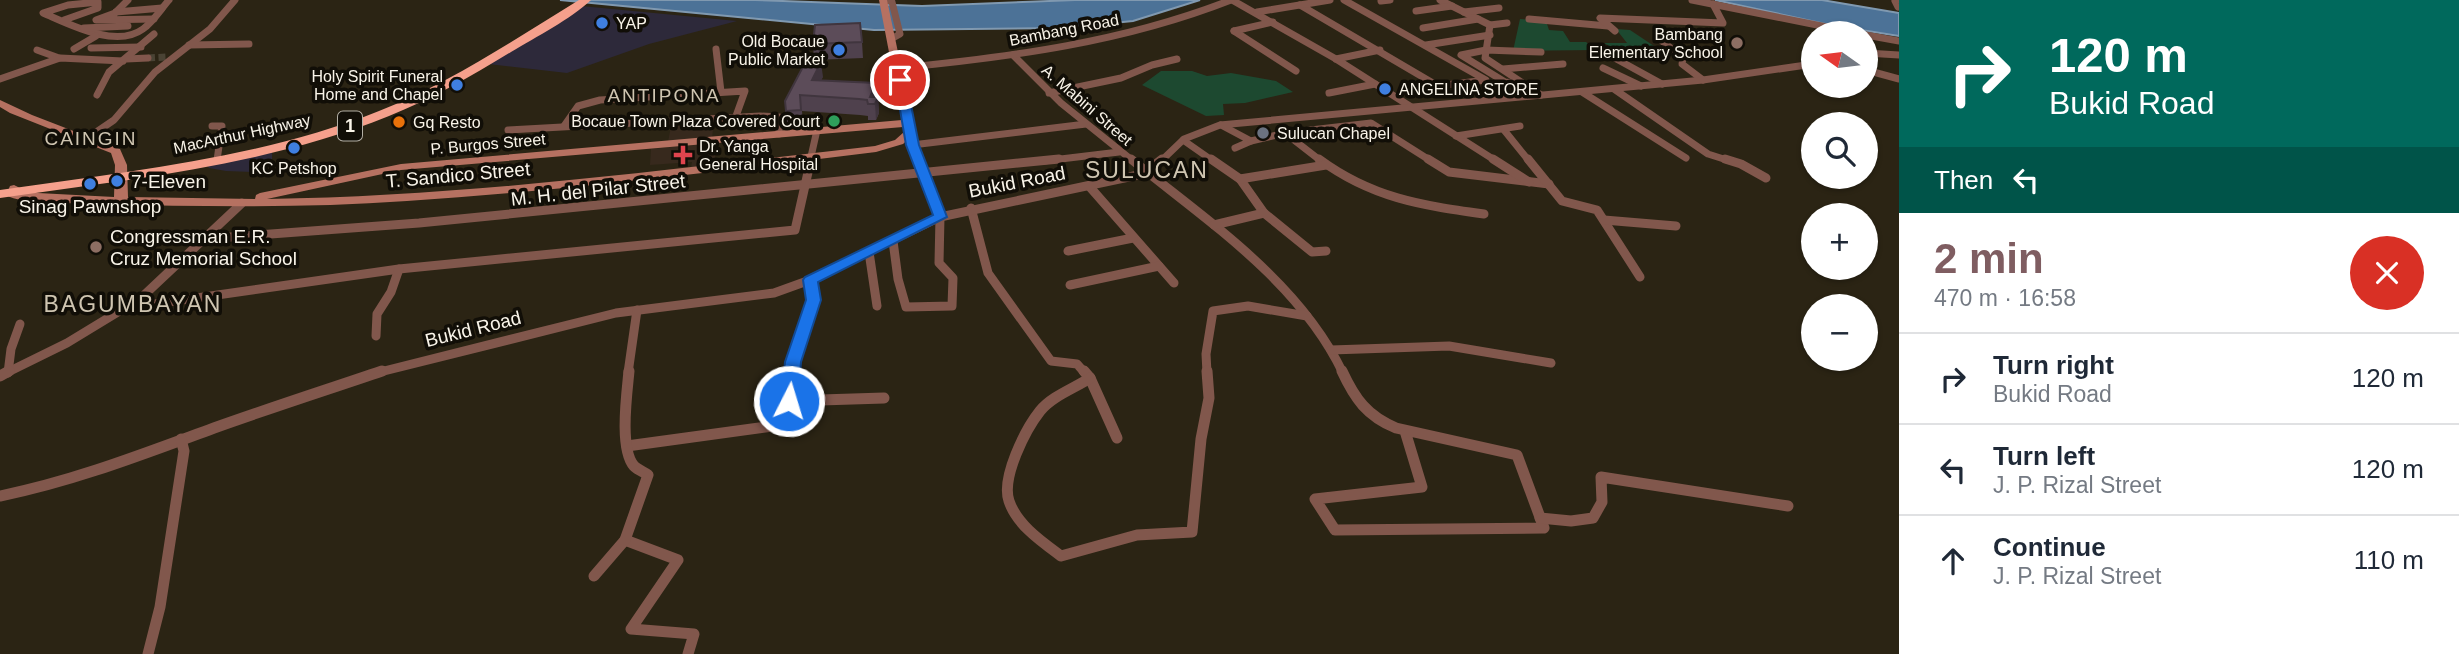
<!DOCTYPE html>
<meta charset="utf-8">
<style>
:root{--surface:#fff;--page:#f2f2f3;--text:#1f2937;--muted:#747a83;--line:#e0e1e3;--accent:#7f5d61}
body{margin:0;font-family:Helvetica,sans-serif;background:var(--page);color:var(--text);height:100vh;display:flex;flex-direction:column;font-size:26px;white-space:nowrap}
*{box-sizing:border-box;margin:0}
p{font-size:23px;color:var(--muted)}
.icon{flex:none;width:38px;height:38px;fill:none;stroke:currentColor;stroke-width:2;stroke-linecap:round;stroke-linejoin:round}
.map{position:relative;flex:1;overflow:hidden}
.side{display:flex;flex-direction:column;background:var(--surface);width:560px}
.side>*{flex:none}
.guide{background:#00695c;color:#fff;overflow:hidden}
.needle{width:46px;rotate:284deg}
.controls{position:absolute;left:1801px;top:21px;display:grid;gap:14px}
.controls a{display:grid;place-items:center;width:77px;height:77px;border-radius:50%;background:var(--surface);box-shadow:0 2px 5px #0004;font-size:35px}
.pin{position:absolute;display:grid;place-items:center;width:60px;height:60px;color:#fff;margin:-30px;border:4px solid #fff;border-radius:50%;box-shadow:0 2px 7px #0007}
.me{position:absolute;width:77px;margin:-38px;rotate:5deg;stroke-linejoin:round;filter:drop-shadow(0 0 5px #0008)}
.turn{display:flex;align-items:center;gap:24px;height:147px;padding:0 35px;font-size:32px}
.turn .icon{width:91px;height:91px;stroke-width:2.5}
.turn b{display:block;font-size:49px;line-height:60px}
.then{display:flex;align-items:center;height:66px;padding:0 35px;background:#0003;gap:14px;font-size:26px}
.round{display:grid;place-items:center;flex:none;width:74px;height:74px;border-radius:37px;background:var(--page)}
.overview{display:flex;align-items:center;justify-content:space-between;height:119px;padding:0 35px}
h1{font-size:42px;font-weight:700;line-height:52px;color:var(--accent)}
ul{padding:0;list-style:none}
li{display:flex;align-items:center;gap:21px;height:91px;padding:0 35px;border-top:2px solid var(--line)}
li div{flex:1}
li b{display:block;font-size:26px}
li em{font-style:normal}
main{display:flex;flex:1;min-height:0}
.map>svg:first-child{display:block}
.commercial{fill:#2d293a}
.medical{fill:#37291d}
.green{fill:#1d4930}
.water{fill:#4c7297;stroke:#8099b0;stroke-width:2}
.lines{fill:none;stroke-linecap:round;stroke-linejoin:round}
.street-tunnel{stroke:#4a4334;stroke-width:7;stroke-dasharray:7 3.5;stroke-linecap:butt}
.street-far2{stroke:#81574c;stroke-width:7}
.street-far1{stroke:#81574c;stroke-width:9}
.street{stroke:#81574c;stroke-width:11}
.secondary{fill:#b67161;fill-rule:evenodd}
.highway{fill:#f5a08c;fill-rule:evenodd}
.wall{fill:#4f414d}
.shaded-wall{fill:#40353e}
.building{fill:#5c4c59;stroke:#40353e;stroke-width:2}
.route{fill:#1a73e8;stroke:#114b97;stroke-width:2}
.shop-dot{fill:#3f7fe0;stroke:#110e07;stroke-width:2.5}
.education-dot{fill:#8d6e63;stroke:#110e07;stroke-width:2.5}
.leisure-dot{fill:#2e9e5b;stroke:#110e07;stroke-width:2.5}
.food-dot{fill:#e8710a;stroke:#110e07;stroke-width:2.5}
.worship-dot{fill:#6b7280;stroke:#110e07;stroke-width:2.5}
.health-dot{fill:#e0444e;stroke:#110e07;stroke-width:2.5}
.labels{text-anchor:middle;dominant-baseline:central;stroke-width:7;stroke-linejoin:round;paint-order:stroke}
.far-poi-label{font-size:16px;fill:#f9f4e9;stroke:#110e07;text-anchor:start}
.far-street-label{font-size:16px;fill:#f9f4e9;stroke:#110e07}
.shield{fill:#110e07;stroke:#b3afa5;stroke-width:2}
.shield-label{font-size:18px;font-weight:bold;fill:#f9f4e9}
.far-quarter-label{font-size:19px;letter-spacing:2px;fill:#cfc5b1;stroke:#110e07}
.street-label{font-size:19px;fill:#f9f4e9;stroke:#110e07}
.poi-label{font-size:19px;fill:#f9f4e9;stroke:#110e07;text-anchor:start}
.quarter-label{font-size:23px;letter-spacing:2px;fill:#cfc5b1;stroke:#110e07}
</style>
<main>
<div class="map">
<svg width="1899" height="654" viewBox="0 0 1899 654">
<rect width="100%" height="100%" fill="#2b2414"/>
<g class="commercial">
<path d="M581 6 737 21 649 44 567 73 488 64Z"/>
<path d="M272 151V166L253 172 226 171 209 168 205 163Z"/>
</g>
<g class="medical">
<path d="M702 120 701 129H713L712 139 668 142 672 121Z"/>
<path d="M714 143 716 165 691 167 692 162 650 165 651 149Z"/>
</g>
<g class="green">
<path d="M1520 19 1546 21 1549 30 1563 31 1570 42H1586L1596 50 1513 51Z"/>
<path d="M1616 29 1630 30 1660 50 1655 51 1659 54C1637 56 1622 55 1604 43H1627Z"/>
<path d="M1161 71H1192L1207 76 1231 73 1276 81 1293 92 1245 103 1223 104 1224 115 1206 116 1142 85Z"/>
</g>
<g class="water">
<path d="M560 0H755L922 6 1075 0H1200L1133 21 1062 28 874 30Z"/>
<path d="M1715 0H1822L1899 13V36L1830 25Z"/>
</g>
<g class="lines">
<path class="street-tunnel" d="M148 58 166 57"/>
<g class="street-far2">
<path d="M128 0 115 13 96 20 154 19"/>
<path d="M888 0 892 2 900 34 891 39"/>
<path d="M1232 0 1336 59 1496 161"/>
<path d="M1440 0 1490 25 1485 58 1541 95"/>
<path d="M1692 0 1857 33"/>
<path d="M1897 0 1895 1 1898 7"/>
<path d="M1381 1 1390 0"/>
<path d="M1300 5 1438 86 1486 80 1344 0"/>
<path d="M1416 11 1452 6"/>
<path d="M116 12 162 8"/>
<path d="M1257 12 1330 0"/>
<path d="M1464 12 1499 8"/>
<path d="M1529 19 1608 26"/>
<path d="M64 20 98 8V2L68 5 43 13C69 24 116 49 143 29 153 22 161 9 169 0"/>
<path d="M1490 25 1507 23"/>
<path d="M84 28 128 26"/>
<path d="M1423 28 1478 19"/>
<path d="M1234 31 1296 71"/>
<path d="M1234 31 1273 22"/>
<path d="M1615 31 1600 18 1723 23 1713 4"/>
<path d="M1866 35 1899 41"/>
<path d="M1657 37 1683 58 1682 64 1703 80"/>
<path d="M189 45 249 44"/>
<path d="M1426 45 1490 35"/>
<path d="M91 48 141 47"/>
<path d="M74 49 96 36"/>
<path d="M716 49 721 92"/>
<path d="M37 50 59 58"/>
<path d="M1866 53 1899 55"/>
<path d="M1013 55 1061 103 1133 161"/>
<path d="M1611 56 1662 84"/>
<path d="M126 59 148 58"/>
<path d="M1336 59 1380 50"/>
<path d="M898 68C1012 57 1124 42 1231 0"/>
<path d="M1603 68 1641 86"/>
<path d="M1503 69 1563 64"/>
<path d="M1866 70 1899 79"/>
<path d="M0 79 60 58 123 61"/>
<path d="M1523 84 1505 82 1461 55 1486 50 1541 52"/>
<path d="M1614 89 1708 154 1730 161"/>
<path d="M1582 92 1686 158"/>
<path d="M1049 93 1121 78 1152 65 1177 59"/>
<path d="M1329 93 1375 84"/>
<path d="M97 95 109 72 154 34"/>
<path d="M1221 125 1251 141 1235 148"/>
<path d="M212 126H222L217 160"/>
<path d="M564 126 578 106 600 100 745 91 736 116"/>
<path d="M508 130 760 116 779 117V134"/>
<path d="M1504 130 1529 161"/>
<path d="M910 133 919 161"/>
<path d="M1285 133 1321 161"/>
<path d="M1456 136 1520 126"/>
<path d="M89 137 114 120 155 72 210 29 235 0"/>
<path d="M1183 140 1213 161"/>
<path d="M1251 141 1285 133 1371 123 1431 161"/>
<path d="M912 145 1086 124"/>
<path d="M810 161 817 130"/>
<path d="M1044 161 1119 152"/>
<path d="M1161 161 1184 139 1220 125 1703 80 1813 64"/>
</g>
<g class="street-far1">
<path d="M1131 159C1207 221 1299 281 1343 373"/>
<path d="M1211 159 1240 179 1264 213"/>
<path d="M1319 159C1372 198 1420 205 1484 214"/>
<path d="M1428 159 1449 172 1549 184"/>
<path d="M1493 159 1529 182"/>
<path d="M1528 159 1562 201 1597 210 1640 277"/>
<path d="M1725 159 1741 164 1766 178"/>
<path d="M1240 179 1326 165"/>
<path d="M1089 186 1174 283"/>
<path d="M971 208 988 273 1051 361 1077 364 1085 373"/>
<path d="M1604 220 1676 226"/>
<path d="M1214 225 1264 213 1312 252 1326 251"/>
<path d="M204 239 419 223 1059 159"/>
<path d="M893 241 898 279 906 307 952 306 953 278 939 263 940 217 918 159"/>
<path d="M1068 251 1133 238"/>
<path d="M869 252 877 306"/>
<path d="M1070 285 1159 266"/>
<path d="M126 308 399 269 795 230 811 159"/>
<path d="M376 336 377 314 391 292 399 269"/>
<path d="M1331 350 1449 346 1551 363"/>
<path d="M6 373 67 343 141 298 242 203"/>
<path d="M8 373 11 349 20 324"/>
<path d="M376 373 616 313 774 293 810 280 940 217 1143 174 1162 159"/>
<path d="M628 373 637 310"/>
<path d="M792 373C795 337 818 318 810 280"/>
<path d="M1207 373 1206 354 1213 311 1248 306 1307 316"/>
</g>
<g class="street">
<path d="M1084 371 1090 378 1117 438"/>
<path d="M1342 371C1355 399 1367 416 1396 428L1517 455 1544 528 1335 530 1315 499 1422 487 1405 431"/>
<path d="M0 376 9 371"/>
<path d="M1090 378C1075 388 1052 396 1040 411 1025 430 1001 478 1009 501 1017 525 1042 542 1061 556L1137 535 1192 532 1201 439 1209 398 1207 371"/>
<path d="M789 401 884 398"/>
<path d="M627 446 788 424 792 371"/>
<path d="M0 496C74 481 143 454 214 428 270 408 326 390 382 371"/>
<path d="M1540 518 1571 521 1593 518 1602 502 1601 477 1788 506"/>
<path d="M625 540 678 560 631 629 694 634 688 654"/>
<path d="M594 576 625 540 648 475C644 472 638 470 634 466 619 449 627 393 629 371"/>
<path d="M148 654 160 607 184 451 181 439"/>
</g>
<path class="secondary" d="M879 0H887L915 133 903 144 876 152C720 171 564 191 407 201 307 208 206 207 105 204 85 203 20 205 6 195L10 186 14 185 20 188 19 192 114 197 115 165 111 153 10 113 0 107V100L32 115 120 149 127 165 128 197 255 199 256 195 260 193 401 164 902 120ZM903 127 904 132 895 140 875 146C673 169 471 196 267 199L401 170Z"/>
<path class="highway" d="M579 0H591C571 19 536 37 511 52 472 76 432 99 389 116 265 166 131 179 0 198V190C128 171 258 159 379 111 450 83 514 40 579 0Z"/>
</g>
<g class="wall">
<path d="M862 42 863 58 814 60 813 44Z"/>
<path d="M823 77 821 80 878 97 879 113 876 120H868V116L860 115 802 111 803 126 787 127 785 101Z"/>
</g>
<g class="shaded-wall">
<path d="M821 62 823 77 813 95 812 80Z"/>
<path d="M876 83V99L870 97Z"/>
<path d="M878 97 879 113 876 120 875 104Z"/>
</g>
<g class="building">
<path d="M860 23 862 42 813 44 815 25Z"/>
<path d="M806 61 821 62 812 80 876 83 870 97H878L875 104H868L867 100 859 99 800 95 801 110 786 111 785 101Z"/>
</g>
<path class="route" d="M900 77 906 80 919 145 947 217 818 282 821 300 801 362 798 401 789 407 783 405 781 401 785 362 806 300 803 280 805 277 933 215 906 145 895 80Z"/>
<g class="shop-dot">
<circle cx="602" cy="23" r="7"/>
<circle cx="839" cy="50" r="7"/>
<circle cx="457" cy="85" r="7"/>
<circle cx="1385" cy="89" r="7"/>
<circle cx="294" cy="148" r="7"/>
<circle cx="117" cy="181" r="7"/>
<circle cx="90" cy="184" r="7"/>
</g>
<g class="education-dot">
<circle cx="1737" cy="43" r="7"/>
<circle cx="96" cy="247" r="7"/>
</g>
<circle class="leisure-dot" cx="834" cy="121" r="7"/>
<circle class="food-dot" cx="399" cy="122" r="7"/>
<circle class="worship-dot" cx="1263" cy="133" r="7"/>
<path class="health-dot" d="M679.5 144.5h7v7h7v7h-7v7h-7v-7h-7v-7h7z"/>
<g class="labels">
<g class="far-poi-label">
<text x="616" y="23">YAP</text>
<text x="1723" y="34" text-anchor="end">Bambang<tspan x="1723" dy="18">Elementary School</tspan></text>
<text x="825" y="41" text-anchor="end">Old Bocaue<tspan x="825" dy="18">Public Market</tspan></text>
<text x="443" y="76" text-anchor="end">Holy Spirit Funeral<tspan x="443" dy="18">Home and Chapel</tspan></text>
<text x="1399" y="89">ANGELINA STORE</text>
<text x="820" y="121" text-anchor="end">Bocaue Town Plaza Covered Court</text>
<text x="413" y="122">Gq Resto</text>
<text x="1277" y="133">Sulucan Chapel</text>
<text x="699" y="146">Dr. Yanga<tspan x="699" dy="18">General Hospital</tspan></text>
<text x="294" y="168" text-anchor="middle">KC Petshop</text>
</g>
<g class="far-street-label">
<text transform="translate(1064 30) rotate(-11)">Bambang Road</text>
<text transform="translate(1087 105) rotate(41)">A. Mabini Street</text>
<text transform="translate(242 134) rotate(-12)">MacArthur Highway</text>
<text transform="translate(488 144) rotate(-5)">P. Burgos Street</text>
</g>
<rect class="shield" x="338" y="111.5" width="24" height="29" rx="5"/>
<g class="shield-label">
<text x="350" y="126">1</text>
</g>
<g class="far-quarter-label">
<text x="664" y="95">ANTIPONA</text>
<text x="91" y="138">CAINGIN</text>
</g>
<g class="street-label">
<text transform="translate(458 175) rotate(-5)">T. Sandico Street</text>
<text transform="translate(1017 182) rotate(-11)">Bukid Road</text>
<text transform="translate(598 190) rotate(-6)">M. H. del Pilar Street</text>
<text transform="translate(473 329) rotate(-14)">Bukid Road</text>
</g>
<g class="poi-label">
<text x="131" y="181">7-Eleven</text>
<text x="90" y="206" text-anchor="middle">Sinag Pawnshop</text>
<text x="110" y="236">Congressman E.R.<tspan x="110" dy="22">Cruz Memorial School</tspan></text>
</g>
<g class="quarter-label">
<text x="1147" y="170">SULUCAN</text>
<text x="133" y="304">BAGUMBAYAN</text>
</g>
</g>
</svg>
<div class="controls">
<a><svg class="needle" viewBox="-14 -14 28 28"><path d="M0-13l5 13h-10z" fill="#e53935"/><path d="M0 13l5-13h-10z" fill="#747a83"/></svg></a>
<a><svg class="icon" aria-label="search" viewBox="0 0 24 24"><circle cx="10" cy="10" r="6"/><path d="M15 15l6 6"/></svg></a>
<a>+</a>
<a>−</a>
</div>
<div class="pin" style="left:900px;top:80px;background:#d93025"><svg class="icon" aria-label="arrive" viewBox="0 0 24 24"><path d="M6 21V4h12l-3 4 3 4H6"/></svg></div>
<svg class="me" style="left:789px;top:401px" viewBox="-20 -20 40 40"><circle r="17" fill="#1a73e8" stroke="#fff" stroke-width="3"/><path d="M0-11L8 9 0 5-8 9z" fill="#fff"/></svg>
</div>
<section class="side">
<div class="guide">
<div class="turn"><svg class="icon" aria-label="right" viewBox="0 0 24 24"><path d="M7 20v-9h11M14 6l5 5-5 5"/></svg><div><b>120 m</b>Bukid Road</div></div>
<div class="then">Then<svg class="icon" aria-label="left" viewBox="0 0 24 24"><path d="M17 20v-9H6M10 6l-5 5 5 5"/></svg></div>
</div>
<div class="overview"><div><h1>2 min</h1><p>470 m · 16:58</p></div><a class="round" style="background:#d93025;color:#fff"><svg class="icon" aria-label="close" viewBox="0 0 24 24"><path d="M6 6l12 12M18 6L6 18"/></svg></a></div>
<ul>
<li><svg class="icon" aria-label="right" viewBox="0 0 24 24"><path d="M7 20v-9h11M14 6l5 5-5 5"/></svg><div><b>Turn right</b><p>Bukid Road</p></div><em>120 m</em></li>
<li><svg class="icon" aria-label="left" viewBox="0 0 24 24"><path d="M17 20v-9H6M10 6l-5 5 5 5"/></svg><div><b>Turn left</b><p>J. P. Rizal Street</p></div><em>120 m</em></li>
<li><svg class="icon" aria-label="ahead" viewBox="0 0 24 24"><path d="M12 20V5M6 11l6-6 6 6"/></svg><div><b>Continue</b><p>J. P. Rizal Street</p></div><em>110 m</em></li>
</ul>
</section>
</main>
